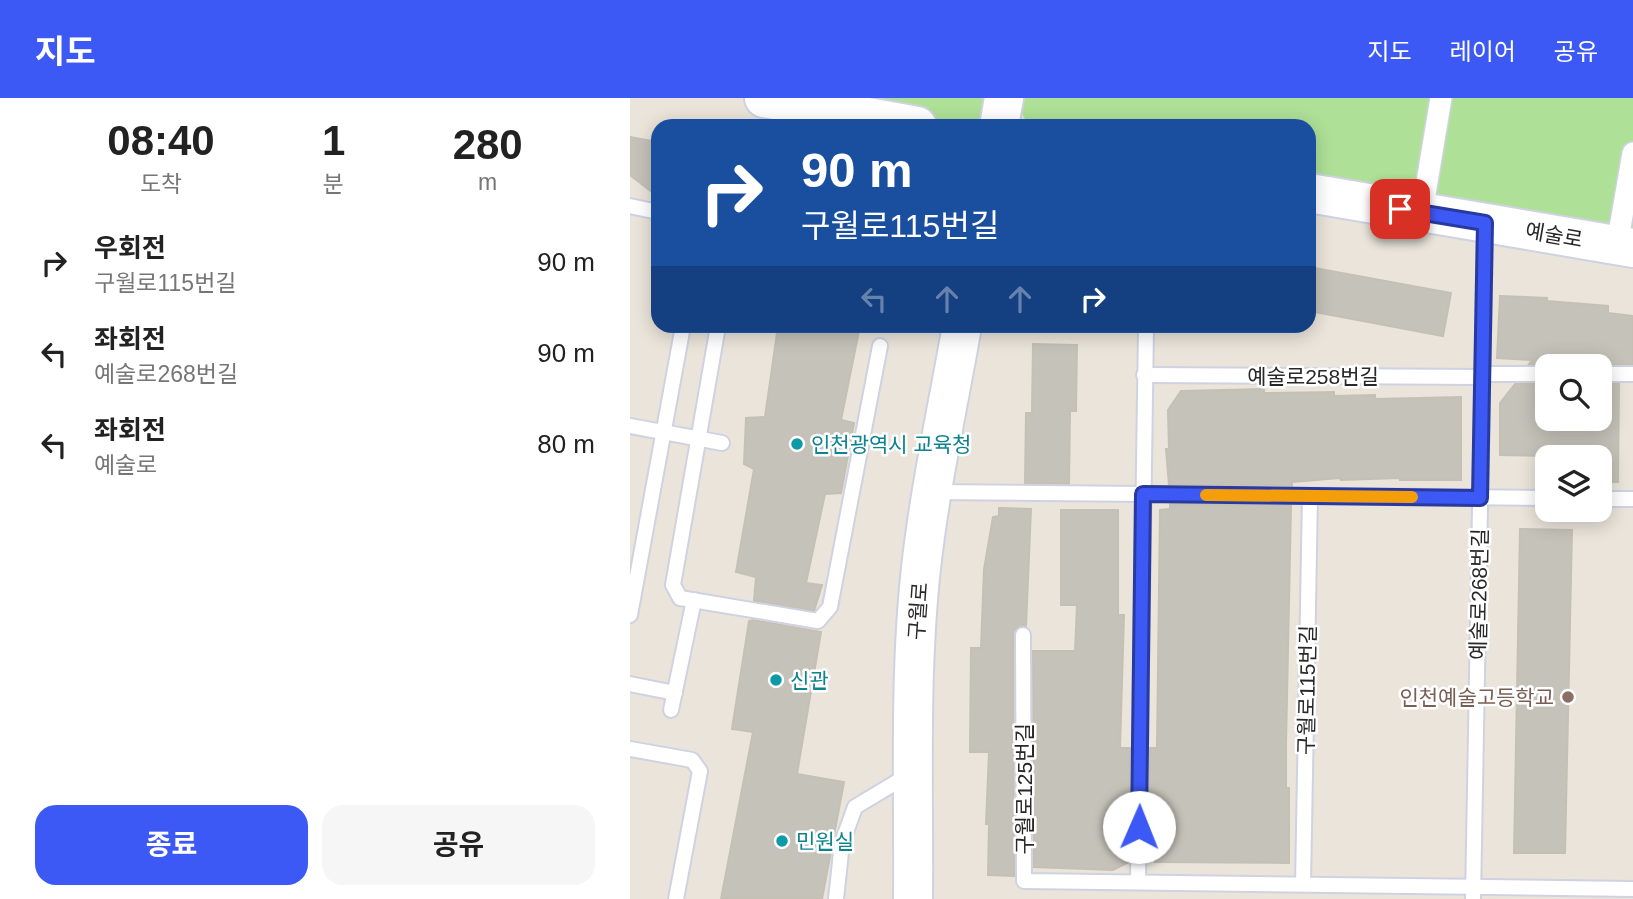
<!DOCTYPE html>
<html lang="ko">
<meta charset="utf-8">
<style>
:root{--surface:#fff;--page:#f6f6f6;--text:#222;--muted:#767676;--accent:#3d59f5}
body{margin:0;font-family:Arial,"Noto Sans KR",sans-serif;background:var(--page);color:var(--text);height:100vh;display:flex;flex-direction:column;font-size:26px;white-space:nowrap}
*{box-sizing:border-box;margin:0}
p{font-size:23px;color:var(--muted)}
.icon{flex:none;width:38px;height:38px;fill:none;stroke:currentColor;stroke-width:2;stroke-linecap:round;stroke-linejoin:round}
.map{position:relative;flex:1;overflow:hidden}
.sheet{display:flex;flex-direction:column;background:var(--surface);width:630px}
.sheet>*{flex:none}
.banner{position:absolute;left:21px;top:21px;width:665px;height:214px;border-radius:21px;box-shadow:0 4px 18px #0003;background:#1a4fa0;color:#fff;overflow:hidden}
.buttons{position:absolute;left:905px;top:256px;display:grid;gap:14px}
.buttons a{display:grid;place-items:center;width:77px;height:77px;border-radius:14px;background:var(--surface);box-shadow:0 4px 18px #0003;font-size:35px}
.pin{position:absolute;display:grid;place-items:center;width:60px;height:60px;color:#fff;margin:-30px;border-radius:14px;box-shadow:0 4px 10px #0006}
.me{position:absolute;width:77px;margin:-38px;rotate:1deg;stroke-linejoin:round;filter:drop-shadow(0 0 5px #0008)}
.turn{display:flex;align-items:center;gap:24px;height:147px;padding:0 35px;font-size:32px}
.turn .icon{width:91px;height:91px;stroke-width:2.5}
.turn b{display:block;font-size:49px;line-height:60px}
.lanes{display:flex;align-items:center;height:66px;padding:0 35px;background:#0003;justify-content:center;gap:35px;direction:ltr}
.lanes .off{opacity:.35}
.eta{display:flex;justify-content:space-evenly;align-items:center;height:119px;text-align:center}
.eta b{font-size:42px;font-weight:700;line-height:49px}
.action{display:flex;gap:14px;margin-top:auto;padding:14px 35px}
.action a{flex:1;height:80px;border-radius:21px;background:var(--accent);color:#fff;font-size:28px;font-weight:700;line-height:80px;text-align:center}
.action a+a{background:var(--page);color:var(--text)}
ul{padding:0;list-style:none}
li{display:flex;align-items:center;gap:21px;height:91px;padding:0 35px}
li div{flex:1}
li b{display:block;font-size:26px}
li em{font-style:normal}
header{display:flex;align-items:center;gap:42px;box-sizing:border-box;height:98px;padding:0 35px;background:var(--accent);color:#fff}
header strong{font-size:33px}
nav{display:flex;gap:38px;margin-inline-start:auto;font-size:24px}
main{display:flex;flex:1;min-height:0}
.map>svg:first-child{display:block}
.green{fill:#aee097}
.building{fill:#c5c2b9;stroke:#c5c0b4;stroke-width:2}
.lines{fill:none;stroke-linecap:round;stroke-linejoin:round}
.service-casing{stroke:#cfd2e1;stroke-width:18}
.pedestrian-casing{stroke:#cfd2e1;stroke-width:24}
.secondary-casing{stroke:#cfd2e1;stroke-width:42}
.service{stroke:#fff;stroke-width:14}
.pedestrian{stroke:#fff;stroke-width:21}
.secondary{stroke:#fff;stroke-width:38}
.route-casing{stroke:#283a9f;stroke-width:18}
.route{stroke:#3d59f5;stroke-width:12}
.slow{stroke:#f59e0b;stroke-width:12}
.culture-dot{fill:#0f9aa8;stroke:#fff;stroke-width:2.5}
.education-dot{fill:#8d6e63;stroke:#fff;stroke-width:2.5}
.labels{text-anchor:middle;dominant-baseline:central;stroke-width:5;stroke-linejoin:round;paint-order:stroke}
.street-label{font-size:21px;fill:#282828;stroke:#fff}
.culture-label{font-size:21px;fill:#0d838f;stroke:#fff;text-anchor:start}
.education-label{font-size:21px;fill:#785e54;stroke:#fff;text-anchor:end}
</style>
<header>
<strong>지도</strong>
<nav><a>지도</a><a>레이어</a><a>공유</a></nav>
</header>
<main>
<section class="sheet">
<div class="eta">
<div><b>08:40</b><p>도착</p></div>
<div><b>1</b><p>분</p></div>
<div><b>280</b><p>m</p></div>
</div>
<ul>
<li><svg class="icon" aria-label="right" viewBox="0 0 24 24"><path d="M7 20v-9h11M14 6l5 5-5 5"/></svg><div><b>우회전</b><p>구월로115번길</p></div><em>90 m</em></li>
<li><svg class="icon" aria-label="left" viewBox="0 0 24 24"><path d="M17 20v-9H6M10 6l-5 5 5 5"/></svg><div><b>좌회전</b><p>예술로268번길</p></div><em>90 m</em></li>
<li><svg class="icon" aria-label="left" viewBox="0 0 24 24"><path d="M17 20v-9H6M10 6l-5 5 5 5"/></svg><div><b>좌회전</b><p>예술로</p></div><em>80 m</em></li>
</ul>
<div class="action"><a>종료</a><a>공유</a></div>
</section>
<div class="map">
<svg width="1003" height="801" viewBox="0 0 1003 801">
<rect width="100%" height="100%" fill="#eae4da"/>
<g class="green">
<path d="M134 0H374L369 28H287Z"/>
<path d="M383 0H1003V147L679 94V28H399Z"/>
</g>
<g class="building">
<path d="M0 39 28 44V99L0 77Z"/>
<path d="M679 169 821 195 813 238 679 213Z"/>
<path d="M870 198 917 200V203L978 208V215L1003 218V266L966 268 917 264V266H899L902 262 867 260Z"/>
<path d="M148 228H230L211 322 224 325 211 395 195 396 176 485 192 487 184 513 124 503 126 479 106 474 124 371 114 366 116 320 135 319Z"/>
<path d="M403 246 447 247 446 313H440L439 386 395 385 396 315H402Z"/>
<path d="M885 286H917V320H970V286H989L988 384H970V359L870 357V305Z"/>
<path d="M634 291V295L704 294V298L745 297V301L831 299V382H770V380L711 382 710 380 662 384V388L539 387 536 351H539L538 312 551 293Z"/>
<path d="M540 406 661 407 656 648V690H659V765L525 764V752L518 755 520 650H527L530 412 540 411Z"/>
<path d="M369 410 401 411 396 528 388 529 383 537 384 778 358 777 359 726H356L359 654H340L341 550H351L354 471 363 419 369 418Z"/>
<path d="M431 412H488V517H494L490 650H500L499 764 483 772 404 769 403 553H445L447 507H431Z"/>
<path d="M890 431 942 432 935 755H884Z"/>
<path d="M123 522 191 534 167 676 214 684 192 801H91L123 634 102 631 119 523Z"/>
</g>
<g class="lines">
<defs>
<g id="service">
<path d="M0 108 28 114"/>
<path d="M88 228 43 487 50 500 188 523 200 509 250 248"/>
<path d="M853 276H917"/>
<path d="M970 276H1003"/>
<path d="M514 277 852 279"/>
<path d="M0 328 92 345"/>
<path d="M302 394 917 400"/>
<path d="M970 401H1003"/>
<path d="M0 517 53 228"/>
<path d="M393 537 394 783 1003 791"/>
<path d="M0 586 45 595"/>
<path d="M41 612 64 502"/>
<path d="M0 651 62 662 70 673 46 801"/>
<path d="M508 784 516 228"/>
<path d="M673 786 680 398"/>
<path d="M206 801 212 745 225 709 280 676"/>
<path d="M843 801 855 127"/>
</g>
<g id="pedestrian">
<path d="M792 114 811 0"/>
<path d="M987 147 1003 55"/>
</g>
<g id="secondary">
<path d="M134 0 287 28"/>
<path d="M369 28 374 0"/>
<path d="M679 95 1003 150"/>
<path d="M283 801C284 691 279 579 291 470 300 389 318 308 332 228"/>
</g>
</defs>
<use href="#service" class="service-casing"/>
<use href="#pedestrian" class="pedestrian-casing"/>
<use href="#secondary" class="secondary-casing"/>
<use href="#service" class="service"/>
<use href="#pedestrian" class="pedestrian"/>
<use href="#secondary" class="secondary"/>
</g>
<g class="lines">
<defs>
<path id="route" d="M509 729 513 396 850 400 855 125 770 111"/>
</defs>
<use href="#route" class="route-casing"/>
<use href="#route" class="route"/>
<path class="slow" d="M576 397 782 399"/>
</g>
<g class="culture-dot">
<circle cx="167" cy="346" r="7"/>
<circle cx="146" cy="582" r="7"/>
<circle cx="152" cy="743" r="7"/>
</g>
<circle class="education-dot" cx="938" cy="599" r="7"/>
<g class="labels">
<g class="street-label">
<text transform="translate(924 137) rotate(10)">예술로</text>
<text x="683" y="278">예술로258번길</text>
<text transform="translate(849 496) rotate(-89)">예술로268번길</text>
<text transform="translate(288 513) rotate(-86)">구월로</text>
<text transform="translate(677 592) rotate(-89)">구월로115번길</text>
<text transform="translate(394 691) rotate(-90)">구월로125번길</text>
</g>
<g class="culture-label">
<text x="181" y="346">인천광역시 교육청</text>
<text x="160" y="582">신관</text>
<text x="166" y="743">민원실</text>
</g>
<g class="education-label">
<text x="924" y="599">인천예술고등학교</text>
</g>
</g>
</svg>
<div class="buttons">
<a><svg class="icon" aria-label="search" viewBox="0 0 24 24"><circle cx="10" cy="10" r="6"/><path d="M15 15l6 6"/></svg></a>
<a><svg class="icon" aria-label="layers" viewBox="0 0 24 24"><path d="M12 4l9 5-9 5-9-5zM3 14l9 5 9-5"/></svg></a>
</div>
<div class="pin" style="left:770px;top:111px;background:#d93025"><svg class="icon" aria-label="arrive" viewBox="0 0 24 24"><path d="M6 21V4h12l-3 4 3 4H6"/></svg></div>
<svg class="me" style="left:509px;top:729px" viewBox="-20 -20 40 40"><circle r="19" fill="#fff"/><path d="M0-13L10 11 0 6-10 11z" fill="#3d59f5"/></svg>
<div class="banner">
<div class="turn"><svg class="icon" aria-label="right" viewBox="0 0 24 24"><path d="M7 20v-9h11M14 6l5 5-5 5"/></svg><div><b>90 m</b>구월로115번길</div></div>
<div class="lanes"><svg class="icon off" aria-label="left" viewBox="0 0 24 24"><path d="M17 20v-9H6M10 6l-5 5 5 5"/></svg><svg class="icon off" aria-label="ahead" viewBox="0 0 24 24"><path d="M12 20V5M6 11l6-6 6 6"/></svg><svg class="icon off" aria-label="ahead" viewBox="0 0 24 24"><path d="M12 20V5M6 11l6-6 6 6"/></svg><svg class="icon" aria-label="right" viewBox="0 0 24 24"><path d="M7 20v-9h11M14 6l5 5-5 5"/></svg></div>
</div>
</div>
</main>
